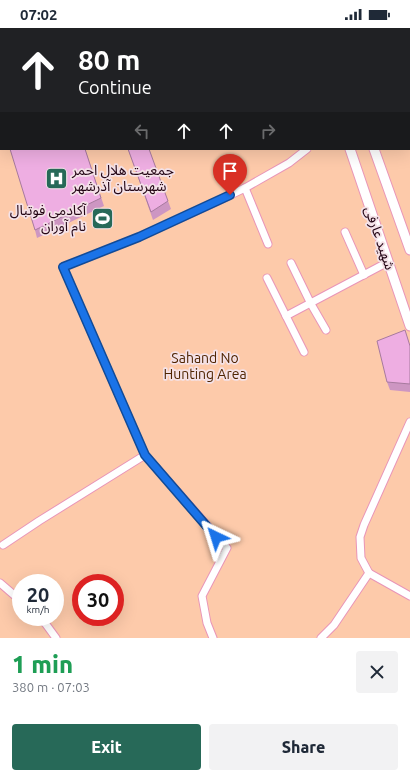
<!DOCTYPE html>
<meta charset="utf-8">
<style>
:root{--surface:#fff;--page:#f2f2f3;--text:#1f2937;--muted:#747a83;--accent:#276958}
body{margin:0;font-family:Ubuntu,"Noto Sans Arabic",sans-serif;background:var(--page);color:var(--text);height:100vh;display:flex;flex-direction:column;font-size:15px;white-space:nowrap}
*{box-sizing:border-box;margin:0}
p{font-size:13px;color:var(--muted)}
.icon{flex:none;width:22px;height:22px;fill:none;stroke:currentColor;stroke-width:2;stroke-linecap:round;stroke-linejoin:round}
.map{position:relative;height:610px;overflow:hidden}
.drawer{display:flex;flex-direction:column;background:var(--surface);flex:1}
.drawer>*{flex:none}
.hud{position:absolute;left:0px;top:0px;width:410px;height:122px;box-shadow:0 4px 16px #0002;background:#202124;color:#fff;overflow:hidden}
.speed{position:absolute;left:12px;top:546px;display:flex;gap:8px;font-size:20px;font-weight:700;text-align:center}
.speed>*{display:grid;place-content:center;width:52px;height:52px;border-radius:50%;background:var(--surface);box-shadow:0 4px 16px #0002;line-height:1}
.speed small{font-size:10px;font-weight:400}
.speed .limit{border:6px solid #d22;background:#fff;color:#111}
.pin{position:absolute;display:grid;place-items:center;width:34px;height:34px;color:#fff;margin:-41px -17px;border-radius:50% 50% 50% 0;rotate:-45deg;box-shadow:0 0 4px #0007}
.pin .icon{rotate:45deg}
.me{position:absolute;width:44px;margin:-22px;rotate:319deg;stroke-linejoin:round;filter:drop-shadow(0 0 3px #0008)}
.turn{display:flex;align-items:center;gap:14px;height:84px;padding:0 12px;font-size:18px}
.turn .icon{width:52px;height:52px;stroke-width:2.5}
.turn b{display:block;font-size:28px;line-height:34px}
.lanes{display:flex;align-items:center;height:38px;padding:0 12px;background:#0003;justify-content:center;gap:20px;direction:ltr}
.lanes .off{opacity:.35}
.round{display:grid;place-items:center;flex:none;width:42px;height:42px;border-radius:4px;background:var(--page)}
.summary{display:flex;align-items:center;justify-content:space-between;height:68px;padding:0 12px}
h1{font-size:24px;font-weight:800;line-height:30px;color:#1e9e55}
.cta{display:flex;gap:8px;margin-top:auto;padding:8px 12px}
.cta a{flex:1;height:46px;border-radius:4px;background:var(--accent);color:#fff;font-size:16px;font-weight:800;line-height:46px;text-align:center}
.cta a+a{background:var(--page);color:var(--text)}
.status{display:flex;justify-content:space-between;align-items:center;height:28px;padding:0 20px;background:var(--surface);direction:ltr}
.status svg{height:11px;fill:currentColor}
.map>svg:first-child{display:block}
.green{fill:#fdcaaa;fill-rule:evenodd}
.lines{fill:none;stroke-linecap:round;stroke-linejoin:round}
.minor-casing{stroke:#e995b8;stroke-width:9}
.tertiary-casing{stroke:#e995b8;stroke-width:11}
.secondary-casing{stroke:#e995b8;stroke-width:13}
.path{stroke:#a9939c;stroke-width:1.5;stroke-dasharray:1 3;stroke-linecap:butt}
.minor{stroke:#fff;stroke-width:7}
.tertiary{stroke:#fff;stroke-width:9}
.secondary{stroke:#fff;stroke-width:11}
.wall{fill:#cd96c2}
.building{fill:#eeaee2;stroke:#a77a9e}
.route-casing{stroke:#114b97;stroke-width:10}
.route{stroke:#1a73e8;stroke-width:7}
.labels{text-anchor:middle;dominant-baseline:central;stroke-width:3.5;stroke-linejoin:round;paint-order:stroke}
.poi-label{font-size:14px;fill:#230514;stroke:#f4e2e8;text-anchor:start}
.street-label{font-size:14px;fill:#230514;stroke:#f4e2e8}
.park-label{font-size:14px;fill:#4f2401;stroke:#f4e2e8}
</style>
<div class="status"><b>07:02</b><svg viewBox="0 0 49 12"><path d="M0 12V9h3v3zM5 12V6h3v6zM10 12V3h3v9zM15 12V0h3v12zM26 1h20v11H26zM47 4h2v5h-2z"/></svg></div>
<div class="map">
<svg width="410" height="610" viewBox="0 0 410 610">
<rect width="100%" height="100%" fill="#f4e2e8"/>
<path class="green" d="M0 0H410V610H0ZM1 1H409V121H1ZM21 555H55V589H21ZM81 555H115V589H81Z"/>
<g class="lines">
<defs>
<g id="minor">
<path d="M409 29 410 31"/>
<path d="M245 160 268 216"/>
<path d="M345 204 364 247"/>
<path d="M291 235 311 276 326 302"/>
<path d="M267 250 304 324"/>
<path d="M286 288 388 234"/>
<path d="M3 517 39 493 145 427"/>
<path d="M369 545 361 530 360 509 364 497 410 394"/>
<path d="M0 555 21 573"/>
<path d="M38 589 45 595 56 610"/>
<path d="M213 610 207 595 202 568 227 520 145 427 63 239 139 209 216 174 245 160 289 135 307 121"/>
<path d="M321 610 334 597 369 545 410 568"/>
</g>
<g id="tertiary">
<path d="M396 1V0"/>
<path d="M350 121 410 298"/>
<path d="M374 121 410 222"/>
</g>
<g id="secondary">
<path d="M300 0 302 1"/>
<path d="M161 1 164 0"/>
<path d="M217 1 219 0"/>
<path d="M375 1 377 0"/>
<path d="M0 60 1 59"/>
<path d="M0 78H1"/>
</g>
</defs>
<use href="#minor" class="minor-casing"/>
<use href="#tertiary" class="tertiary-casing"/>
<use href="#secondary" class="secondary-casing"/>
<g class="path">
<path d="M0 16 1 17"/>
<path d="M0 20 1 19"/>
</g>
<use href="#minor" class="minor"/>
<use href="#tertiary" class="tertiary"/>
<use href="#secondary" class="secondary"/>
</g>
<g class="wall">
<path d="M85 121 104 178 37 210 35 202Z"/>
<path d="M128 121 168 173 171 181 153 192Z"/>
<path d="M410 317V364L390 362 387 354Z"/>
</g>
<g class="building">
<path d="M10 121H85L101 170 35 202Z"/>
<path d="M128 121H149L168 173 151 184Z"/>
<path d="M405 302 410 318V356L387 354 377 313Z"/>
</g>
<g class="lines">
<defs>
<path id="route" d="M216 509 145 427 63 239 139 209 230 167"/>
</defs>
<use href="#route" class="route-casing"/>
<use href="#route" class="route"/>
</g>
<defs>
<symbol id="hospital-square" viewBox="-11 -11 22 22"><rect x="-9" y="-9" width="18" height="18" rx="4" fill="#276958" stroke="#f4e2e8"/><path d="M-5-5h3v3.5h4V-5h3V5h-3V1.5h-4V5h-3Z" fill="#fff"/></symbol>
<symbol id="stadium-square" viewBox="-11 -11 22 22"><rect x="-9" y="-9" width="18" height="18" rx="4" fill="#276958" stroke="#f4e2e8"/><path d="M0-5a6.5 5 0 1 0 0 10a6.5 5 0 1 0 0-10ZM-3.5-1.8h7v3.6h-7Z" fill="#fff"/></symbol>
</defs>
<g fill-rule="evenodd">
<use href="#hospital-square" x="44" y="138" width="25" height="25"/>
<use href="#stadium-square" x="90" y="178" width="25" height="25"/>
</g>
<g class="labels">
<g class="poi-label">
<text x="72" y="142">جمعیت هلال احمر<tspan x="72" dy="16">شهرستان آذرشهر</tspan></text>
<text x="86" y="182" text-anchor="end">آکادمی فوتبال<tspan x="86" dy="16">نام آوران</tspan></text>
</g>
<g class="street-label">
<text transform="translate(380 210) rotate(71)">شهید عارفی</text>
</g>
<g class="park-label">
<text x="205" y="330">Sahand No<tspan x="205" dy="16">Hunting Area</tspan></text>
</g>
</g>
</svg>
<div class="speed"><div>20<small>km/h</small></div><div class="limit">30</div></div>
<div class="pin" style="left:230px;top:167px;background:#d93025"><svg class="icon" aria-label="arrive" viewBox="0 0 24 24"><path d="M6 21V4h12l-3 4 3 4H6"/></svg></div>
<svg class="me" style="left:216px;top:509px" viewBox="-20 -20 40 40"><path d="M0-17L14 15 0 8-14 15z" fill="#1a73e8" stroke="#fff" stroke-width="4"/></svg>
<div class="hud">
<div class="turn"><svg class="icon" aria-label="ahead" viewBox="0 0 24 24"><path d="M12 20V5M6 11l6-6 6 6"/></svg><div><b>80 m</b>Continue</div></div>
<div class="lanes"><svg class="icon off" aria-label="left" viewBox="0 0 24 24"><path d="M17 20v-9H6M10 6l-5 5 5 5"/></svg><svg class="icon" aria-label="ahead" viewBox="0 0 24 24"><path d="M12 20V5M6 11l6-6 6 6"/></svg><svg class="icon" aria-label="ahead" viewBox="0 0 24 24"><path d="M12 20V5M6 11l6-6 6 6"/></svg><svg class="icon off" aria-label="right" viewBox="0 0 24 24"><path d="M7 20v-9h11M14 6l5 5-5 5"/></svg></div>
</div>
</div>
<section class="drawer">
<div class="summary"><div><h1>1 min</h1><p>380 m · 07:03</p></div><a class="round"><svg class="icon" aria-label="close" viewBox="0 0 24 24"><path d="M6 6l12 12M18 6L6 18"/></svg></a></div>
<div class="cta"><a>Exit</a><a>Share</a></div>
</section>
